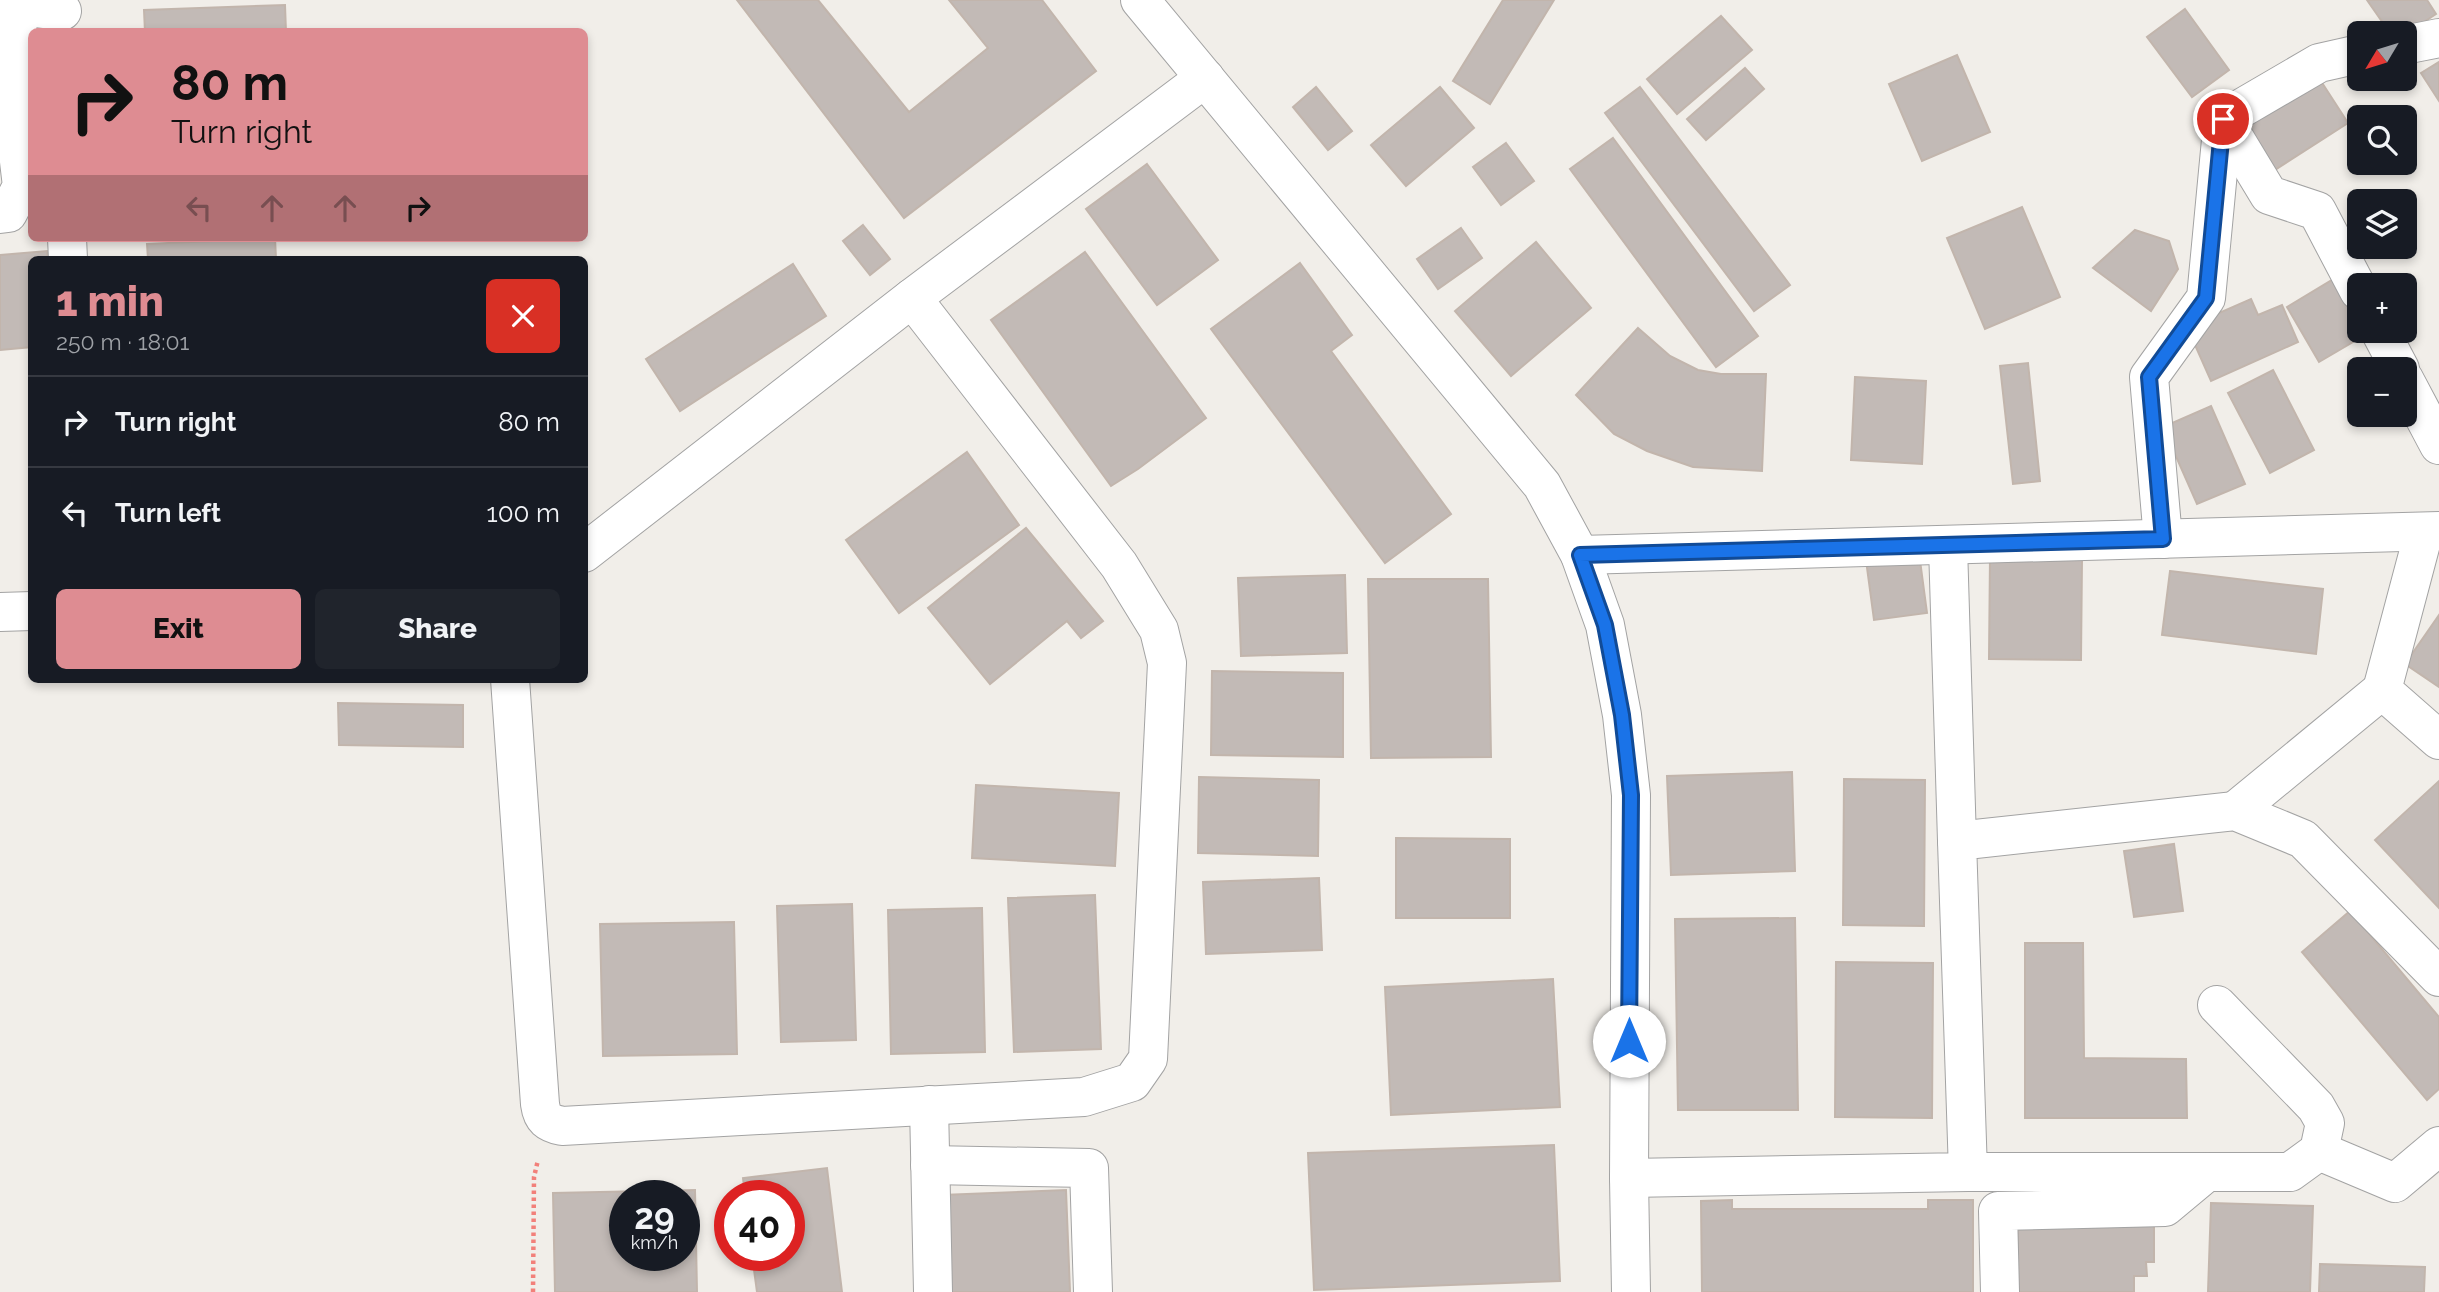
<!DOCTYPE html>
<meta charset="utf-8">
<style>
:root{--surface:#171b24;--page:#20242c;--text:#f1f3f6;--muted:#9ea1a6;--line:#363941;--accent:#de8c92}
body{margin:0;font-family:Raleway,sans-serif;background:var(--page);color:var(--text);height:100vh;display:flex;flex-direction:column;font-size:26px;white-space:nowrap}
*{box-sizing:border-box;margin:0}
p{font-size:23px;color:var(--muted)}
.icon{flex:none;width:38px;height:38px;fill:none;stroke:currentColor;stroke-width:2;stroke-linecap:round;stroke-linejoin:round}
.map{position:relative;flex:1;overflow:hidden}
.sheet{position:absolute;left:28px;top:256px;width:560px;height:427px;display:flex;flex-direction:column;background:var(--surface);border-radius:10px;box-shadow:0 4px 10px #0003}
.sheet>*{flex:none}
.hud{position:absolute;left:28px;top:28px;width:560px;height:214px;border-radius:10px;box-shadow:0 4px 10px #0003;background:#de8c92;color:#111;overflow:hidden}
.needle{width:46px;rotate:232deg}
.controls{position:absolute;left:2347px;top:21px;display:grid;gap:14px}
.controls a{display:grid;place-items:center;width:70px;height:70px;border-radius:10px;background:var(--surface);box-shadow:0 4px 10px #0003;font-size:35px}
.speed{position:absolute;left:609px;top:1180px;display:flex;gap:14px;font-size:35px;font-weight:700;text-align:center}
.speed>*{display:grid;place-content:center;width:91px;height:91px;border-radius:50%;background:var(--surface);box-shadow:0 4px 10px #0003;line-height:1}
.speed small{font-size:18px;font-weight:400}
.speed .limit{border:10px solid #d22;background:#fff;color:#111}
.pin{position:absolute;display:grid;place-items:center;width:60px;height:60px;color:#fff;margin:-30px;border:4px solid #fff;border-radius:50%;box-shadow:0 2px 7px #0007}
.me{position:absolute;width:77px;margin:-38px;rotate:0deg;stroke-linejoin:round;filter:drop-shadow(0 0 5px #0008)}
.turn{display:flex;align-items:center;gap:24px;height:147px;padding:0 28px;font-size:32px}
.turn .icon{width:91px;height:91px;stroke-width:2.5}
.turn b{display:block;font-size:49px;line-height:60px}
.lanes{display:flex;align-items:center;height:66px;padding:0 28px;background:#0003;justify-content:center;gap:35px;direction:ltr}
.lanes .off{opacity:.35}
.round{display:grid;place-items:center;flex:none;width:74px;height:74px;border-radius:10px;background:var(--page)}
.overview{display:flex;align-items:center;justify-content:space-between;height:119px;padding:0 28px}
h1{font-size:42px;font-weight:800;line-height:52px;color:var(--accent)}
.cta{display:flex;gap:14px;margin-top:auto;padding:14px 28px}
.cta a{flex:1;height:80px;border-radius:10px;background:var(--accent);color:#111;font-size:28px;font-weight:800;line-height:80px;text-align:center}
.cta a+a{background:var(--page);color:var(--text)}
ul{padding:0;list-style:none}
li{display:flex;align-items:center;gap:21px;height:91px;padding:0 28px;border-top:2px solid var(--line)}
li div{flex:1}
li b{display:block;font-size:26px}
li em{font-style:normal}
.map>svg:first-child{display:block}
.building{fill:#c2bab6;stroke:#c2b5ac;stroke-width:2;fill-rule:evenodd}
.lines{fill:none;stroke-linecap:round;stroke-linejoin:round}
.minor-casing{stroke:#a3a3a3;stroke-width:40}
.path{stroke:#f2807a;stroke-width:4.5;stroke-dasharray:3.5 3.5;stroke-linecap:butt}
.minor{stroke:#fff;stroke-width:38}
.route-casing{stroke:#114b97;stroke-width:18}
.route{stroke:#1a73e8;stroke-width:12}
</style>
<div class="map">
<svg width="2439" height="1292" viewBox="0 0 2439 1292">
<rect width="100%" height="100%" fill="#f1eee9"/>
<g class="building">
<path d="M737 0H818L909 112 988 48 949 0H1042L1096 71 904 218Z"/>
<path d="M1503 0H1554L1490 104 1453 81Z"/>
<path d="M2367 0H2427L2436 14 2404 35 2390 33Z"/>
<path d="M285 5 286 32H145L144 10Z"/>
<path d="M2185 9 2229 70 2192 97 2147 37Z"/>
<path d="M1721 16 1752 50 1677 114 1647 79Z"/>
<path d="M1957 55 1990 132 1922 161 1889 84Z"/>
<path d="M2439 62V101L2421 73Z"/>
<path d="M1745 68 1764 89 1706 140 1687 119Z"/>
<path d="M2317 75 2348 123 2267 175 2236 127Z"/>
<path d="M1316 87 1352 131 1328 150 1293 107Z"/>
<path d="M1440 87 1474 128 1406 186 1371 145Z"/>
<path d="M1640 87 1790 285 1754 311 1605 113Z"/>
<path d="M1613 138 1758 336 1716 367 1570 169Z"/>
<path d="M1506 143 1534 181 1501 205 1473 167Z"/>
<path d="M1147 164 1218 260 1157 305 1086 209Z"/>
<path d="M2022 207 2060 297 1985 329 1947 238Z"/>
<path d="M863 225 890 259 870 275 843 241Z"/>
<path d="M1461 228 1482 258 1438 289 1417 259Z"/>
<path d="M2135 230 2169 241 2178 269 2151 311 2093 268Z"/>
<path d="M275 238 276 259H148L147 244Z"/>
<path d="M1536 242 1591 308 1511 376 1455 311Z"/>
<path d="M47 251 48 259H32V347L0 350V255Z"/>
<path d="M1085 252 1206 418 1138 469 1111 486 991 320Z"/>
<path d="M1300 263 1352 335 1331 351 1451 514 1385 563 1211 329Z"/>
<path d="M793 264 826 316 680 411 646 359Z"/>
<path d="M2332 280 2359 326V331H2362L2365 335 2319 362 2287 307Z"/>
<path d="M2251 299 2258 315 2282 305 2298 342 2211 381 2187 327Z"/>
<path d="M1638 328 1670 356 1698 370 1721 374H1766L1762 471 1693 467 1647 451 1614 434 1576 395Z"/>
<path d="M2028 363 2040 481 2013 484 2000 366Z"/>
<path d="M2273 370 2314 450 2270 473 2228 393Z"/>
<path d="M1855 377 1926 381 1922 464 1851 460Z"/>
<path d="M2211 406 2245 484 2197 504 2163 427Z"/>
<path d="M967 452 1019 525 899 613 846 540Z"/>
<path d="M1026 528 1103 621 1081 638 1067 621 990 684 928 608Z"/>
<path d="M1919 553 1927 613 1874 620 1866 560Z"/>
<path d="M1990 557 2082 559 2081 660 1989 659Z"/>
<path d="M2170 571 2323 589 2316 654 2162 635Z"/>
<path d="M1345 575 1347 653 1241 656 1238 578Z"/>
<path d="M1368 579H1488L1491 757 1371 758Z"/>
<path d="M2439 615V687L2405 664Z"/>
<path d="M1212 671 1343 673V757L1211 755Z"/>
<path d="M338 703 463 705V747L339 745Z"/>
<path d="M1792 772 1795 871 1671 875 1667 776Z"/>
<path d="M1199 777 1319 780 1318 856 1198 853Z"/>
<path d="M1844 779 1925 780 1924 926 1843 925Z"/>
<path d="M2439 781V908L2375 840Z"/>
<path d="M976 785 1119 793 1115 866 972 858Z"/>
<path d="M1396 838 1510 839V918H1396Z"/>
<path d="M2174 844 2183 911 2134 917 2124 851Z"/>
<path d="M1319 878 1322 950 1206 954 1203 882Z"/>
<path d="M1095 895 1101 1049 1014 1052 1008 898Z"/>
<path d="M852 904 856 1040 781 1042 777 906Z"/>
<path d="M982 908 985 1052 891 1054 888 910Z"/>
<path d="M2350 911 2439 1017V1089L2427 1100 2302 952Z"/>
<path d="M1795 918 1798 1110H1678L1675 919Z"/>
<path d="M734 922 737 1054 603 1056 600 924Z"/>
<path d="M2025 943H2083L2084 1058 2186 1059 2187 1118H2025Z"/>
<path d="M1836 962 1933 963 1932 1118 1835 1117Z"/>
<path d="M1553 979 1560 1107 1391 1115 1385 987Z"/>
<path d="M1554 1145 1560 1281 1314 1290 1308 1153Z"/>
<path d="M827 1168 842 1292H757L752 1255H789V1195H745L743 1178Z"/>
<path d="M695 1190 697 1292H555L553 1193ZM625 1195H684V1255H625Z"/>
<path d="M1066 1190 1070 1292H946L942 1195Z"/>
<path d="M1732 1200V1209H1928V1200H1973V1292H1702L1701 1201Z"/>
<path d="M2211 1203 2313 1206 2310 1292H2208Z"/>
<path d="M2018 1218 2154 1220V1262H2146L2147 1276H2134V1292H2017Z"/>
<path d="M2320 1264 2425 1267 2424 1292H2319Z"/>
</g>
<g class="lines">
<defs>
<g id="minor">
<path d="M1140 0 1542 485 1580 555 1605 625 1622 715 1631 795 1629 1178 1631 1292"/>
<path d="M0 4 62 11"/>
<path d="M2404 45 2439 38"/>
<path d="M2223 119 2269 195 2317 211 2359 291"/>
<path d="M0 214 8 213 22 186 15 128 18 6"/>
<path d="M67 238 68 259"/>
<path d="M2380 331 2400 369"/>
<path d="M2404 379 2439 445"/>
<path d="M2424 532 2382 690 2439 740"/>
<path d="M2163 539 2149 377 2206 298 2223 119 2319 63 2359 54"/>
<path d="M1948 546 1957 841"/>
<path d="M584 553 912 298 1205 78"/>
<path d="M1580 555 2439 531"/>
<path d="M0 612 32 611"/>
<path d="M510 679 540 1104C542 1119 548 1123 562 1126L1084 1097 1132 1082 1148 1059 1167 663 1159 630 1119 565 912 298"/>
<path d="M2235 811 2382 690"/>
<path d="M929 1105 933 1292"/>
<path d="M2319 1151 2395 1183 2439 1146"/>
<path d="M930 1165 1089 1168 1093 1292"/>
<path d="M1968 1172H2290L2319 1151 2325 1123 2316 1107 2217 1005"/>
<path d="M1629 1178 1968 1172 1957 841 2235 811 2303 839 2439 977"/>
<path d="M2000 1292 1998 1211 2165 1207 2207 1172"/>
</g>
</defs>
<use href="#minor" class="minor-casing"/>
<path class="path" d="M533 1292 534 1177 538 1160"/>
<use href="#minor" class="minor"/>
</g>
<g class="lines">
<defs>
<path id="route" d="M1629 1041 1631 795 1622 715 1605 625 1580 555 2163 539 2149 377 2206 298 2223 119"/>
</defs>
<use href="#route" class="route-casing"/>
<use href="#route" class="route"/>
</g>
</svg>
<div class="controls">
<a><svg class="needle" viewBox="-14 -14 28 28"><path d="M0-13l5 13h-10z" fill="#e53935"/><path d="M0 13l5-13h-10z" fill="#9ea1a6"/></svg></a>
<a><svg class="icon" aria-label="search" viewBox="0 0 24 24"><circle cx="10" cy="10" r="6"/><path d="M15 15l6 6"/></svg></a>
<a><svg class="icon" aria-label="layers" viewBox="0 0 24 24"><path d="M12 4l9 5-9 5-9-5zM3 14l9 5 9-5"/></svg></a>
<a>+</a>
<a>−</a>
</div>
<div class="speed"><div>29<small>km/h</small></div><div class="limit">40</div></div>
<div class="pin" style="left:2223px;top:119px;background:#d93025"><svg class="icon" aria-label="arrive" viewBox="0 0 24 24"><path d="M6 21V4h12l-3 4 3 4H6"/></svg></div>
<svg class="me" style="left:1629px;top:1041px" viewBox="-20 -20 40 40"><circle r="19" fill="#fff"/><path d="M0-13L10 11 0 6-10 11z" fill="#1a73e8"/></svg>
<div class="hud">
<div class="turn"><svg class="icon" aria-label="right" viewBox="0 0 24 24"><path d="M7 20v-9h11M14 6l5 5-5 5"/></svg><div><b>80 m</b>Turn right</div></div>
<div class="lanes"><svg class="icon off" aria-label="left" viewBox="0 0 24 24"><path d="M17 20v-9H6M10 6l-5 5 5 5"/></svg><svg class="icon off" aria-label="ahead" viewBox="0 0 24 24"><path d="M12 20V5M6 11l6-6 6 6"/></svg><svg class="icon off" aria-label="ahead" viewBox="0 0 24 24"><path d="M12 20V5M6 11l6-6 6 6"/></svg><svg class="icon" aria-label="right" viewBox="0 0 24 24"><path d="M7 20v-9h11M14 6l5 5-5 5"/></svg></div>
</div>
<section class="sheet">
<div class="overview"><div><h1>1 min</h1><p>250 m · 18:01</p></div><a class="round" style="background:#d93025;color:#fff"><svg class="icon" aria-label="close" viewBox="0 0 24 24"><path d="M6 6l12 12M18 6L6 18"/></svg></a></div>
<ul>
<li><svg class="icon" aria-label="right" viewBox="0 0 24 24"><path d="M7 20v-9h11M14 6l5 5-5 5"/></svg><div><b>Turn right</b></div><em>80 m</em></li>
<li><svg class="icon" aria-label="left" viewBox="0 0 24 24"><path d="M17 20v-9H6M10 6l-5 5 5 5"/></svg><div><b>Turn left</b></div><em>100 m</em></li>
</ul>
<div class="cta"><a>Exit</a><a>Share</a></div>
</section>
</div>
